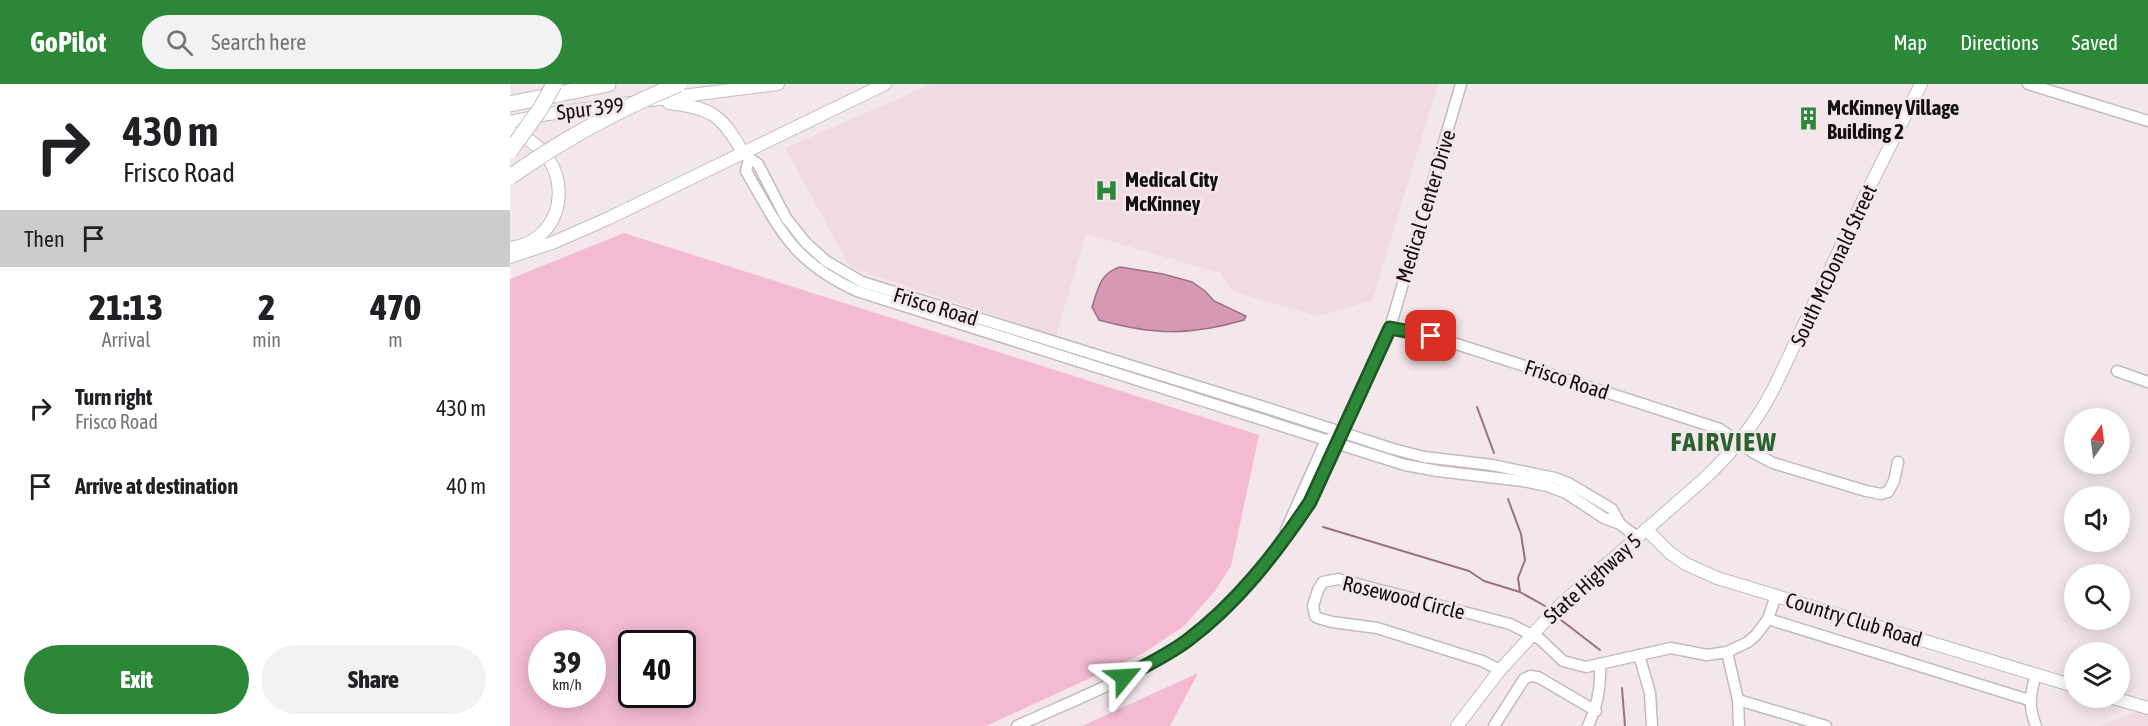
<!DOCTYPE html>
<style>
:root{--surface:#fff;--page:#f2f2f2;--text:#202124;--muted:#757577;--accent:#2c8738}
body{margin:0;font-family:"Asap Condensed",sans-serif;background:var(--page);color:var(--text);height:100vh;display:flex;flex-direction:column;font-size:22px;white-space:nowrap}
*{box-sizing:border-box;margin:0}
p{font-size:20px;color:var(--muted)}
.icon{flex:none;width:33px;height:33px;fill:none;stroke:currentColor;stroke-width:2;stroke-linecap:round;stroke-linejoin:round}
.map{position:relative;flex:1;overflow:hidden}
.sheet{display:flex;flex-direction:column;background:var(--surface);width:510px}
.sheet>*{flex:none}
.guide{background:#fff;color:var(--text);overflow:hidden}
.needle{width:39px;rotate:14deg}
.tools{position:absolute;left:1554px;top:324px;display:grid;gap:12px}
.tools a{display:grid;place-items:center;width:66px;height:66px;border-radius:50%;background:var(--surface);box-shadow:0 3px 15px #0003;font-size:30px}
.speed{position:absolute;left:18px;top:546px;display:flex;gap:12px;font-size:30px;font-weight:700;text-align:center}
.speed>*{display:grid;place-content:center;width:78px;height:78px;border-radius:50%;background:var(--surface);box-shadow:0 3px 15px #0003;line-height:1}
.speed small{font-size:15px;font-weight:400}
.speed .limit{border:3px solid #111;border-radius:9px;background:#fff;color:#111}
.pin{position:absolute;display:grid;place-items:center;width:51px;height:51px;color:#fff;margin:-26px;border-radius:12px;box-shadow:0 3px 9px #0006}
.me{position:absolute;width:66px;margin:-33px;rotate:63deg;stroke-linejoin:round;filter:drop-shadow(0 0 4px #0008)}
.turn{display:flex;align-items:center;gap:21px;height:126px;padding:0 24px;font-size:27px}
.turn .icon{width:78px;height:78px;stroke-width:2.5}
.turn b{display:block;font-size:42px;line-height:51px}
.then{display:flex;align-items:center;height:57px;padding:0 24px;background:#0003;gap:12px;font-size:22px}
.eta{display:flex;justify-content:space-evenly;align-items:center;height:102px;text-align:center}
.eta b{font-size:36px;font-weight:800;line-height:42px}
.cta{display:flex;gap:12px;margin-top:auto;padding:12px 24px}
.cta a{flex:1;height:69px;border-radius:36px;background:var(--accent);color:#fff;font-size:24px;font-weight:800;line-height:69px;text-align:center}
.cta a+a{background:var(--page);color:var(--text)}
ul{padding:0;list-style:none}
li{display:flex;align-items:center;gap:18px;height:78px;padding:0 24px}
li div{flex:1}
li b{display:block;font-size:22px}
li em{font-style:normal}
header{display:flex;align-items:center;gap:36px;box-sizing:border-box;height:84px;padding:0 30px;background:var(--accent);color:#fff}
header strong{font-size:28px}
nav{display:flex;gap:33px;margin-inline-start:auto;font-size:21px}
.search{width:420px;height:54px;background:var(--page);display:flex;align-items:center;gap:15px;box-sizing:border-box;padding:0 21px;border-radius:33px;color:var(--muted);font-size:22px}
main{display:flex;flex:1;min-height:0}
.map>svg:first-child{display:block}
.built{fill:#f0dae3}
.green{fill:#f3bad2;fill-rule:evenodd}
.water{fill:#d699b3;stroke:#9c7083;stroke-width:1.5}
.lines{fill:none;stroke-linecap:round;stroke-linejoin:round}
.stream{stroke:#9c7083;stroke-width:2}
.minor-casing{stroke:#c6b9be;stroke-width:13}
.major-casing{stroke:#c6b9be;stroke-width:14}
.highway-casing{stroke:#c6b9be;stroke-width:17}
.minor{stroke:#fff;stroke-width:10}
.major{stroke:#fff;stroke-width:12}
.highway{stroke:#fff;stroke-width:15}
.highway-bridge-casing{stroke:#c6b9be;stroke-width:17;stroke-linecap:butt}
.highway-bridge{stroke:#fff;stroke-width:15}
.route-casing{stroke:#1d5824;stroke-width:15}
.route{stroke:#2c8738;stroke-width:10}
.labels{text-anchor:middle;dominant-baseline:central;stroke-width:6;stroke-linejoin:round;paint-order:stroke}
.poi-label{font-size:21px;font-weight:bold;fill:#141012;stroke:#f4e7ec;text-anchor:start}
.street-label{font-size:21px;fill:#141012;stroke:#f4e7ec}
.district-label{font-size:27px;font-weight:bold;letter-spacing:1.5px;fill:#2a622f;stroke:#f4e7ec}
</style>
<header>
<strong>GoPilot</strong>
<div class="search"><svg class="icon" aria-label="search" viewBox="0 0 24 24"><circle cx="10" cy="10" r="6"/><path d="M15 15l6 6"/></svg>Search here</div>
<nav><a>Map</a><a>Directions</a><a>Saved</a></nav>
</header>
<main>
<section class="sheet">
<div class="guide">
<div class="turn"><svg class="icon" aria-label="right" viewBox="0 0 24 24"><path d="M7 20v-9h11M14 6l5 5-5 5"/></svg><div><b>430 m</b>Frisco Road</div></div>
<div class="then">Then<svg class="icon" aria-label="arrive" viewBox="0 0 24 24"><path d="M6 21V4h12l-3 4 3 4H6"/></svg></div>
</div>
<div class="eta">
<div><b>21:13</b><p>Arrival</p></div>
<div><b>2</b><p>min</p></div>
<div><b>470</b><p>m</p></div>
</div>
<ul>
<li><svg class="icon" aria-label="right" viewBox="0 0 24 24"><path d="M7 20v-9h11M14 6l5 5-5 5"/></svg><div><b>Turn right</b><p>Frisco Road</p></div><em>430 m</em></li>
<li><svg class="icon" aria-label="arrive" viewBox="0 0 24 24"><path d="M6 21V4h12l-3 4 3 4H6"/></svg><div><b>Arrive at destination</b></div><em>40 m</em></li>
</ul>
<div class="cta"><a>Exit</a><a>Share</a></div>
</section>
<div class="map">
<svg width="1638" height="642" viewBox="0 0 1638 642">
<rect width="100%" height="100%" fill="#f4e7ec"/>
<g class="built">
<path d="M422 0H928L862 217 808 232 722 207 710 189 576 150 546 252 340 183 275 64Z"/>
<path d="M1631 626 1638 628V642H1590Z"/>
</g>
<g class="green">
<path d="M114 149 749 351 721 482 705 507 674 542 632 570 476 642H0V195ZM32 560H82V610H32ZM122 560H172V610H122Z"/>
<path d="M688 589 660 642H572Z"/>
</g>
<path class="water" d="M610 183 653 190 682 198 695 207 704 217 736 232 734 236C680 252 643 251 589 236L582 223C588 205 590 189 610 183Z"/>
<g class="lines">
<g class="stream">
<path d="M967 323 984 369"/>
<path d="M998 415 1011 450 1015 476 1008 494 1010 508 1035 522"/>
<path d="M813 443 959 487 974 497 1010 508"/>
<path d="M1051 536 1090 566"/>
<path d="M1112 604 1115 642"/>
</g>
<defs>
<g id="minor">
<path d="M1518 0 1638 37"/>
<path d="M235 71 248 80 276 134 296 159 316 177 352 198 757 324 883 365 914 373 982 381 1045 394 1060 400 1102 425 1110 440"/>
<path d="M239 75 236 87C270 146 282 177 347 207L895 381 928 387 1013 397 1037 402 1056 409 1094 434 1110 440 1127 453"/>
<path d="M880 244 931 255 1210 345 1244 369 1263 379 1356 407 1371 410 1378 408 1384 397 1388 378"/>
<path d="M1607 287 1638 298"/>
<path d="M776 446 816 356 822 354"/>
<path d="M1258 535 1519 616"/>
<path d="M1217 568 1228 616 1229 642"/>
<path d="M1129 571 1140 609 1142 642"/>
<path d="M990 586 972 577 867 544 822 538 808 534 805 532 803 522 808 506 813 498 828 495 1000 540 1030 555 1053 577 1076 583 1161 564 1197 571 1217 568 1238 558 1246 551 1258 535 1266 511"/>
<path d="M1228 616 1316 642"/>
<path d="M507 642C564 616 624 593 675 558 725 524 768 468 800 418L880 244 951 0"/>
<path d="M984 642 1014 595 1020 592 1028 593 1086 627"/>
<path d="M1078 642C1088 622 1091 603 1090 581"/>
<path d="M1526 642C1518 621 1520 611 1526 590"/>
</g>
<g id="major">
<path d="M141 16 268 0"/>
<path d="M159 19C202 24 212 31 233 69"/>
<path d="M0 38 38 30 120 19"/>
<path d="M0 48C67 67 63 156 0 164"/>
<path d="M0 173 42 159 97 135 375 0"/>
<path d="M1136 445 1160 469 1176 480 1207 494 1564 602"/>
<path d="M1603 614 1638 624"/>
<path d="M947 642 990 586 1049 522 1194 395C1223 368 1246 339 1264 304L1357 108 1411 0"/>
</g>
<path id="highway" d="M0 20 98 0"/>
</defs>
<use href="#minor" class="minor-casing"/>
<use href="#major" class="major-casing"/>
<use href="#highway" class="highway-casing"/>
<use href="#minor" class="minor"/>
<use href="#major" class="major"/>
<use href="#highway" class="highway"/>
<defs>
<g id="highway-bridge">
<path d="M0 67 31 24 44 0"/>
<path d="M0 93C53 55 109 25 169 0"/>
</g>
</defs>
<use href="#highway-bridge" class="highway-bridge-casing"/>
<use href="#highway-bridge" class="highway-bridge"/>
</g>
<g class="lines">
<defs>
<path id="route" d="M614 593C635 582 658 571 678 556 727 519 766 469 800 418L880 244 921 252"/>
</defs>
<use href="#route" class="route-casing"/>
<use href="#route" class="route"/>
</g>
<defs>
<symbol id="building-bare" viewBox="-9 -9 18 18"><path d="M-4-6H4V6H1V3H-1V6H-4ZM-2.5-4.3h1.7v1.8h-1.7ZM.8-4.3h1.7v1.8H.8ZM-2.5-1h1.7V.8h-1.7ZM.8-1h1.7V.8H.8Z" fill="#2c8738" stroke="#f4e7ec" stroke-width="2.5" paint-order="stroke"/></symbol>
<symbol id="hospital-bare" viewBox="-9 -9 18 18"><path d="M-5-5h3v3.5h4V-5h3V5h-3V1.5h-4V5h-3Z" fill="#2c8738" stroke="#f4e7ec" stroke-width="2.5" paint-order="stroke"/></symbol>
</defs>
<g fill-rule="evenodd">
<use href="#building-bare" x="1282" y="18" width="33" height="33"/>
<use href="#hospital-bare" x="580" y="90" width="33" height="33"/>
</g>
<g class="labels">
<g class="poi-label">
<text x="1317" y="23">McKinney Village<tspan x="1317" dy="24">Building 2</tspan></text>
<text x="615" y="95">Medical City<tspan x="615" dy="24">McKinney</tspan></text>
</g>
<g class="street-label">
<text transform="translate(80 24) rotate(-7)">Spur 399</text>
<text transform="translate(915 122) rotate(-73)">Medical Center Drive</text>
<text transform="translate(1323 181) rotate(-65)">South McDonald Street</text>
<text transform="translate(426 222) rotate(17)">Frisco Road</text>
<text transform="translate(1057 295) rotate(18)">Frisco Road</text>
<text transform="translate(1082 494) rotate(-42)">State Highway 5</text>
<text transform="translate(894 513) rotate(14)">Rosewood Circle</text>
<text transform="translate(1344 535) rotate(17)">Country Club Road</text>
</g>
<g class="district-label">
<text x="1214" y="357">FAIRVIEW</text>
</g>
</g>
</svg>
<div class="tools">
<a><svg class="needle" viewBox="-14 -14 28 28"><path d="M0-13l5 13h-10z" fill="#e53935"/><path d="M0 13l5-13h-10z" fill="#757577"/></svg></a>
<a><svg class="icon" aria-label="sound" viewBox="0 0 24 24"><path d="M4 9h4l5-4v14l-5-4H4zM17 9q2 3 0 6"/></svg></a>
<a><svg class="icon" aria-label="search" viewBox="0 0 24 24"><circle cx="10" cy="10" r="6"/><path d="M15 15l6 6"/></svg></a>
<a><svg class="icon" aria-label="layers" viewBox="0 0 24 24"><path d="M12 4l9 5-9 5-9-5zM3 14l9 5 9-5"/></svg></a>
</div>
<div class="speed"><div>39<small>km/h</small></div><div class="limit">40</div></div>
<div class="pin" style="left:921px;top:252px;background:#d93025"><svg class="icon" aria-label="arrive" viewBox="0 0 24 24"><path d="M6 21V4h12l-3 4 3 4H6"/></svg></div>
<svg class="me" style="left:614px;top:593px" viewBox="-20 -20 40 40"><path d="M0-17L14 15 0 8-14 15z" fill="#2c8738" stroke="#fff" stroke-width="4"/></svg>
</div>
</main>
